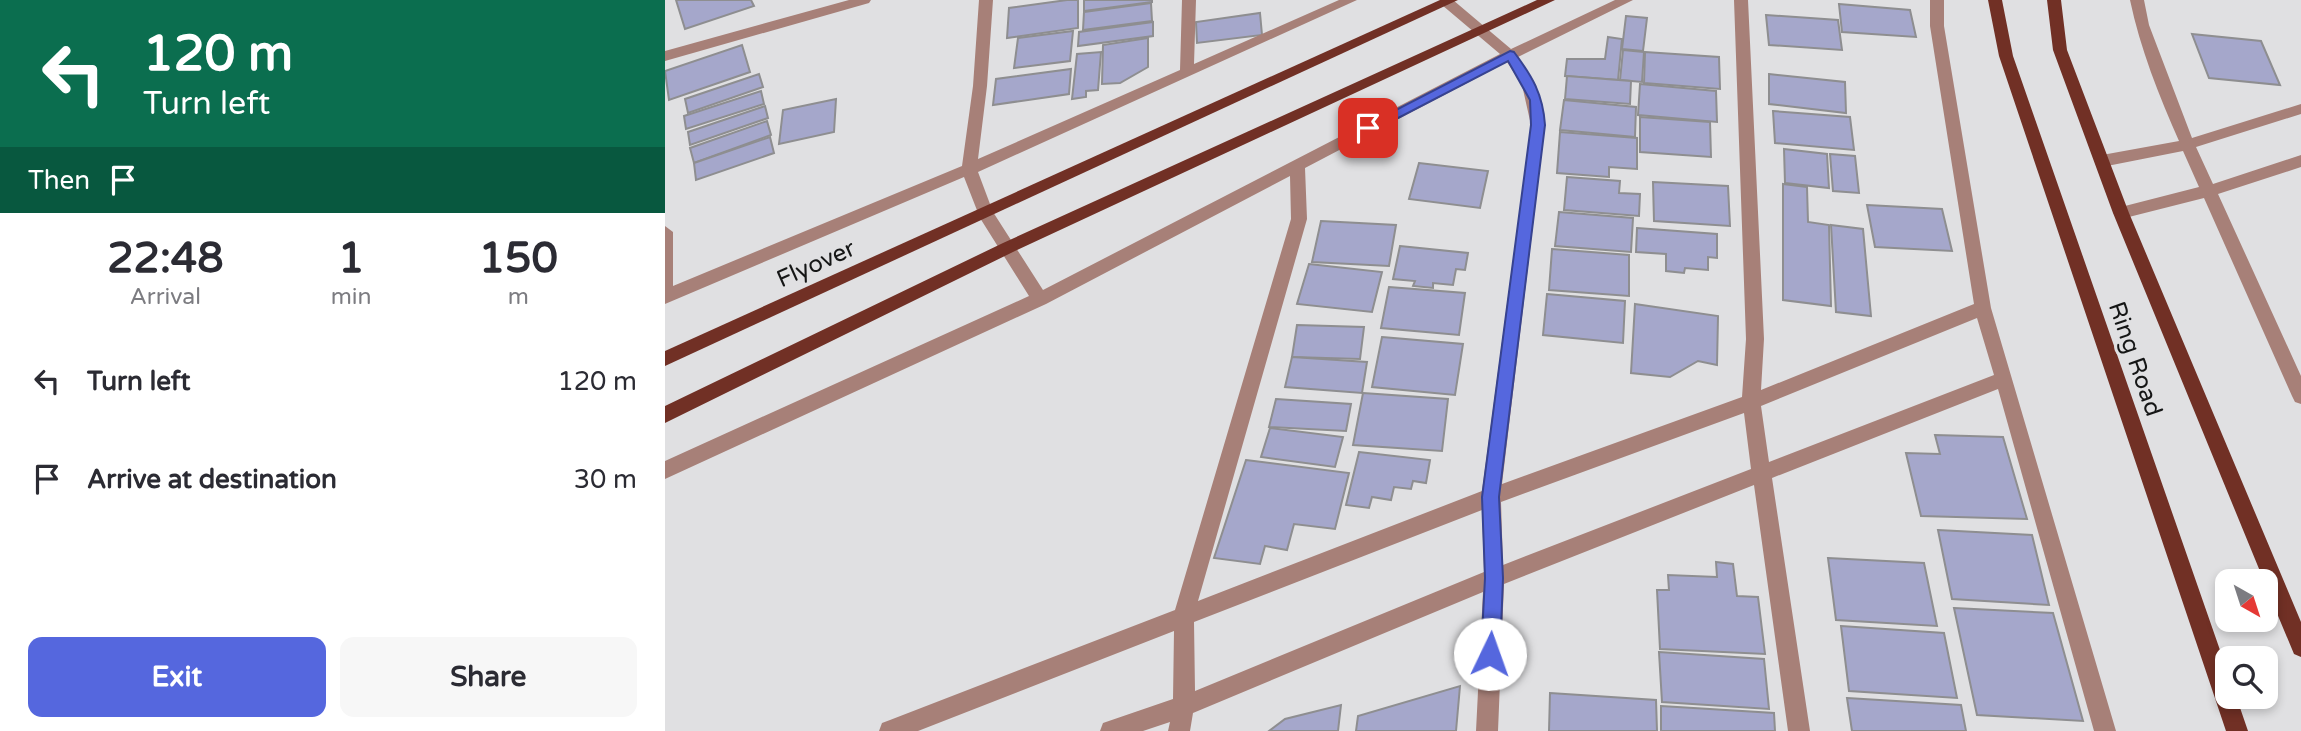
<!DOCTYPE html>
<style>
:root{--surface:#fff;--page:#f7f7f7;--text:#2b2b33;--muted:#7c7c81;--accent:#5567de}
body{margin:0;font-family:"Varela Round",sans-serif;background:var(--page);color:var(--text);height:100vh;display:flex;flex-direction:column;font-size:26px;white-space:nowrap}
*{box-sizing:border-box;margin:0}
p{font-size:23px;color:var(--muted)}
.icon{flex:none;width:38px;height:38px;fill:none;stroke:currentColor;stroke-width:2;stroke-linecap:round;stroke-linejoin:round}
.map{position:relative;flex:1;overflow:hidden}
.side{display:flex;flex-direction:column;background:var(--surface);width:665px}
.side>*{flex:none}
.top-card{background:#0b6e4f;color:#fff;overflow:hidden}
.needle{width:46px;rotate:141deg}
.tools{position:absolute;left:1550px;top:569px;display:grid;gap:14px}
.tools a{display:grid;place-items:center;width:63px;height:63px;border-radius:14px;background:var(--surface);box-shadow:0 4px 10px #0003;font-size:35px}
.pin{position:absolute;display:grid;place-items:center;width:60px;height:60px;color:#fff;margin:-30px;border-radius:14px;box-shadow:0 4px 10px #0006}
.me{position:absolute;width:77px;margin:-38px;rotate:3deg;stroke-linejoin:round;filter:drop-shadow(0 0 5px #0008)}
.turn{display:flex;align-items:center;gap:24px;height:147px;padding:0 28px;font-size:32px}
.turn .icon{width:91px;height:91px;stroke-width:2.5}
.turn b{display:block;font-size:49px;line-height:60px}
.then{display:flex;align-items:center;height:66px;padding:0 28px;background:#0003;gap:14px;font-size:26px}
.eta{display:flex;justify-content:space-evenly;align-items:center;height:119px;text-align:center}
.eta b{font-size:42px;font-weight:700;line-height:49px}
.primary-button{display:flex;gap:14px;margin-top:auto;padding:14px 28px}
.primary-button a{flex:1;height:80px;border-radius:14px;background:var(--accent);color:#fff;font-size:28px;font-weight:700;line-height:80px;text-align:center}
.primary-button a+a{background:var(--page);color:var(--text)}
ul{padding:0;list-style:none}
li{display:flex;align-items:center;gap:21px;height:98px;padding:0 28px}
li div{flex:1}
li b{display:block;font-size:26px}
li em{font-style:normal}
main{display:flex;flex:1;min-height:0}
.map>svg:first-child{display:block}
.building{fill:#a5a7cb;stroke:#8e8e90;stroke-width:2}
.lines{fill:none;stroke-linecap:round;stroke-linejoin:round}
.minor{fill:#a78078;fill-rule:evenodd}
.major{fill:#713025;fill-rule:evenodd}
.route{fill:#5567de;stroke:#374390;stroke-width:2}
.labels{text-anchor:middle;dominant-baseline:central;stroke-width:6;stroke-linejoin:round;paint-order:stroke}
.street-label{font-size:24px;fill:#151616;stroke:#e0e0e2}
</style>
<main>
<section class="side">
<div class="top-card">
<div class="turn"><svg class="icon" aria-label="left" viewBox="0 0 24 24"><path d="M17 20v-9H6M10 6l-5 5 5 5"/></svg><div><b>120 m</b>Turn left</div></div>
<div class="then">Then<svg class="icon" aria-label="arrive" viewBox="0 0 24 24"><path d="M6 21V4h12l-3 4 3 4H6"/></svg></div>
</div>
<div class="eta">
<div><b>22:48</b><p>Arrival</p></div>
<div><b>1</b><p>min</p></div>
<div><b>150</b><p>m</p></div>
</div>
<ul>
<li><svg class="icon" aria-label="left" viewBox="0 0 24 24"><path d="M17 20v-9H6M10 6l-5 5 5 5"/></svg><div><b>Turn left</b></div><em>120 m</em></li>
<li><svg class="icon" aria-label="arrive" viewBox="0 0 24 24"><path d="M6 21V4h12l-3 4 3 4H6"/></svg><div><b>Arrive at destination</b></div><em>30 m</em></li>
</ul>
<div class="primary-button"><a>Exit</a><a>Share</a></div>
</section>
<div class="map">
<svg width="1636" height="731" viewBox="0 0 1636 731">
<rect width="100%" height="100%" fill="#e0e0e2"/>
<g class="building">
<path d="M11 0H86L89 6 20 29Z"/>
<path d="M402 0H413V28L342 38 344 8Z"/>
<path d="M419 0H487V2L419 11Z"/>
<path d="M486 3 487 21 418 30 419 12Z"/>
<path d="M1174 4 1245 10 1251 37 1177 32Z"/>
<path d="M595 13 597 35 532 43 531 22Z"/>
<path d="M1101 15 1173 20 1177 50 1104 45Z"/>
<path d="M961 16 982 18 978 51 957 49Z"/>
<path d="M488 22V36L413 46 414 32Z"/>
<path d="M408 31 405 61 349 68 353 38Z"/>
<path d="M1527 34 1596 41 1615 85 1544 78Z"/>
<path d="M943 37 957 39 953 80 900 76 902 59H940Z"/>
<path d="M483 38V67L455 83 437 84 438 45Z"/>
<path d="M77 45 85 72 4 100 0 71Z"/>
<path d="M958 50 979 52 977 82 955 80Z"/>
<path d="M436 52 433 90 421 91V97L407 99 412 54Z"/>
<path d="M980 52 1054 57 1055 89 979 83Z"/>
<path d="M406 69 404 94 328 105 331 79Z"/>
<path d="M94 74 98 87 23 113 20 99Z"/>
<path d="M1104 74 1180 82 1181 113 1104 104Z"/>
<path d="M902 76 966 81 965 104 900 99Z"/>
<path d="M975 84 1051 91 1052 122 973 115Z"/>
<path d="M96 91 99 104 21 129 19 116Z"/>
<path d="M171 99 169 132 114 144 118 110Z"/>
<path d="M899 100 971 107 970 137 895 130Z"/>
<path d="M100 106 103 118 25 145 23 132Z"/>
<path d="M1108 111 1185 117 1189 150 1110 143Z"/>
<path d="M975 117 1045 122 1046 157 975 152Z"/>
<path d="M102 121 106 135 29 163 25 148Z"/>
<path d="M895 132 972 138V169L944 167V177L892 173Z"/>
<path d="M105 137 109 153 31 180 29 163Z"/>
<path d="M1119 149 1162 154 1164 188 1120 183Z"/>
<path d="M1165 154 1190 156 1194 193 1168 191Z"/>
<path d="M754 163 823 171 815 208 744 199Z"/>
<path d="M902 177 955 181 954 193 975 194 974 216 899 210Z"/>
<path d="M988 182 1063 186 1065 226 989 221Z"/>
<path d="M1118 184 1142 187 1143 222 1164 225 1166 306 1118 300Z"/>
<path d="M1202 205 1277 209 1287 251 1210 247Z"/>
<path d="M894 212 968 218 966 252 890 246Z"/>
<path d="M656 221 731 225 724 266 647 262Z"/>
<path d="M1166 225 1198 229 1206 316 1171 312Z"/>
<path d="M972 228 1052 234V258L1043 257V270L1020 268 1019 273 1001 271V254L971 252Z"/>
<path d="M735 246 803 253 800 270 791 269 788 285 768 283V288L748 286 750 281 728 279Z"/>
<path d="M887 249 964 255V296L884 290Z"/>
<path d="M644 264 717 272 707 312 632 304Z"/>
<path d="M724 287 800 293 794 335 716 328Z"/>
<path d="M882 294 960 301 958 343 878 335Z"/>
<path d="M970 304 1053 316 1052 365 1033 361 1005 377 966 373Z"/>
<path d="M632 325 699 327 695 359 627 357Z"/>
<path d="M717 337 798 344 790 395 707 387Z"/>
<path d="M627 357 702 362 697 393 620 387Z"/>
<path d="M698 393 783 399 777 451 688 445Z"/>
<path d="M611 399 686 404 681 431 604 427Z"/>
<path d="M605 428 678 437 670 467 596 457Z"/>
<path d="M1270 435 1338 437 1362 519 1256 516 1241 453 1275 454Z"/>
<path d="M694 452 765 460 761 483 748 481 746 489 729 487 726 500 707 497 704 508 681 505Z"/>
<path d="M581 460 684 473 670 529 629 524 622 550 600 546 595 564 549 558Z"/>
<path d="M1273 530 1367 535 1384 605 1287 599Z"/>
<path d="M1163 558 1259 563 1272 626 1171 620Z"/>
<path d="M1051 562 1068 564 1072 596 1093 597 1100 654 995 649 992 590H1004L1003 575 1052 577Z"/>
<path d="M1289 608 1388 613 1418 721 1312 715Z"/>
<path d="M1176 626 1279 633 1292 698 1184 691Z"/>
<path d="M994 652 1099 659 1104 709 997 702Z"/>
<path d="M795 686 791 731H691L693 716Z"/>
<path d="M885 693 991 700 992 731H884Z"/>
<path d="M1182 698 1296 705 1301 731H1187Z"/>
<path d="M676 705 673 731H604L620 719Z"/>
<path d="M996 706 1109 713 1110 731H996Z"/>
</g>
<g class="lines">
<g class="minor">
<path d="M184 0H206L204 3 0 61V51Z"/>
<path d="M314 0H328L322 86 313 159 515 70 517 0H531L529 64 674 0H692L313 172 328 212 378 290 835 54 777 5V0H788L846 49 950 0H968L853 57 871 85 880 125 837 484 1077 397 1081 339 1069 0H1083L1099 339 1096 390 1309 304 1265 26V0H1279V26L1326 308 1451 731H1429L1333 389 1107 478 1145 731H1123L1089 485 839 584 833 731H811L818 592 528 713 525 731H503L505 722 478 731H435L438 723 508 699 509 631 253 731H214L217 723 225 720 510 610 626 219 625 176 381 304 0 479V461L364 296 315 218 299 177 0 304V226L8 232V286L297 166 308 86ZM842 62 857 85 866 125 817 491 533 601 642 219 640 168ZM1312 318 1329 375 1104 462 1096 406ZM1079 413 1086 469 838 565 836 502ZM817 510 819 572 530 691 529 622Z"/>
<path d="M1465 0H1479L1484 25 1527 138 1636 104V114L1531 147 1548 184 1636 155V167L1553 194 1636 376V404L1630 402 1627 396 1539 198 1456 219 1448 213 1456 207 1534 187 1518 151 1437 167 1429 161 1437 155 1514 141C1494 96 1475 48 1465 0Z"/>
</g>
<g class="major">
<path d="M775 0H793L0 366V351Z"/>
<path d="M872 0H890L350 251 0 423V406L338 243Z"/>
<path d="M1323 0H1337L1348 56 1563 673V696H1571L1583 731H1561L1334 56Z"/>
<path d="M1382 0H1396L1402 50 1464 213 1636 622V657L1629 654 1601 587V581H1599L1448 213 1388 50Z"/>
</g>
</g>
<path class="route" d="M845 51 849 52C867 76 878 94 880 125L834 497 838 578 835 654 832 661 825 664 819 661 816 654 820 578 817 497 866 125 865 100 843 61 708 131 703 132 696 128Z"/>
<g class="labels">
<g class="street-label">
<text transform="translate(151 264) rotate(-24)">Flyover</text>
<text transform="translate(1470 359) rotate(71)">Ring Road</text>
</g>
</g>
</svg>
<div class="tools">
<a><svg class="needle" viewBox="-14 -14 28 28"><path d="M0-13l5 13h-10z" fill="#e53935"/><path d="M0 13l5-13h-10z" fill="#7c7c81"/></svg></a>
<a><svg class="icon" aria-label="search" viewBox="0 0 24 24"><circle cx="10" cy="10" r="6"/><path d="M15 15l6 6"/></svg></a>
</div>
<div class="pin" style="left:703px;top:128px;background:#d93025"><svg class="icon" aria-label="arrive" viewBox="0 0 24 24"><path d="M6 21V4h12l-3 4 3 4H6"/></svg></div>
<svg class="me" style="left:825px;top:654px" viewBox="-20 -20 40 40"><circle r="19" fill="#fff"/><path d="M0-13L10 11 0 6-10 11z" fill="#5567de"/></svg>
</div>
</main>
